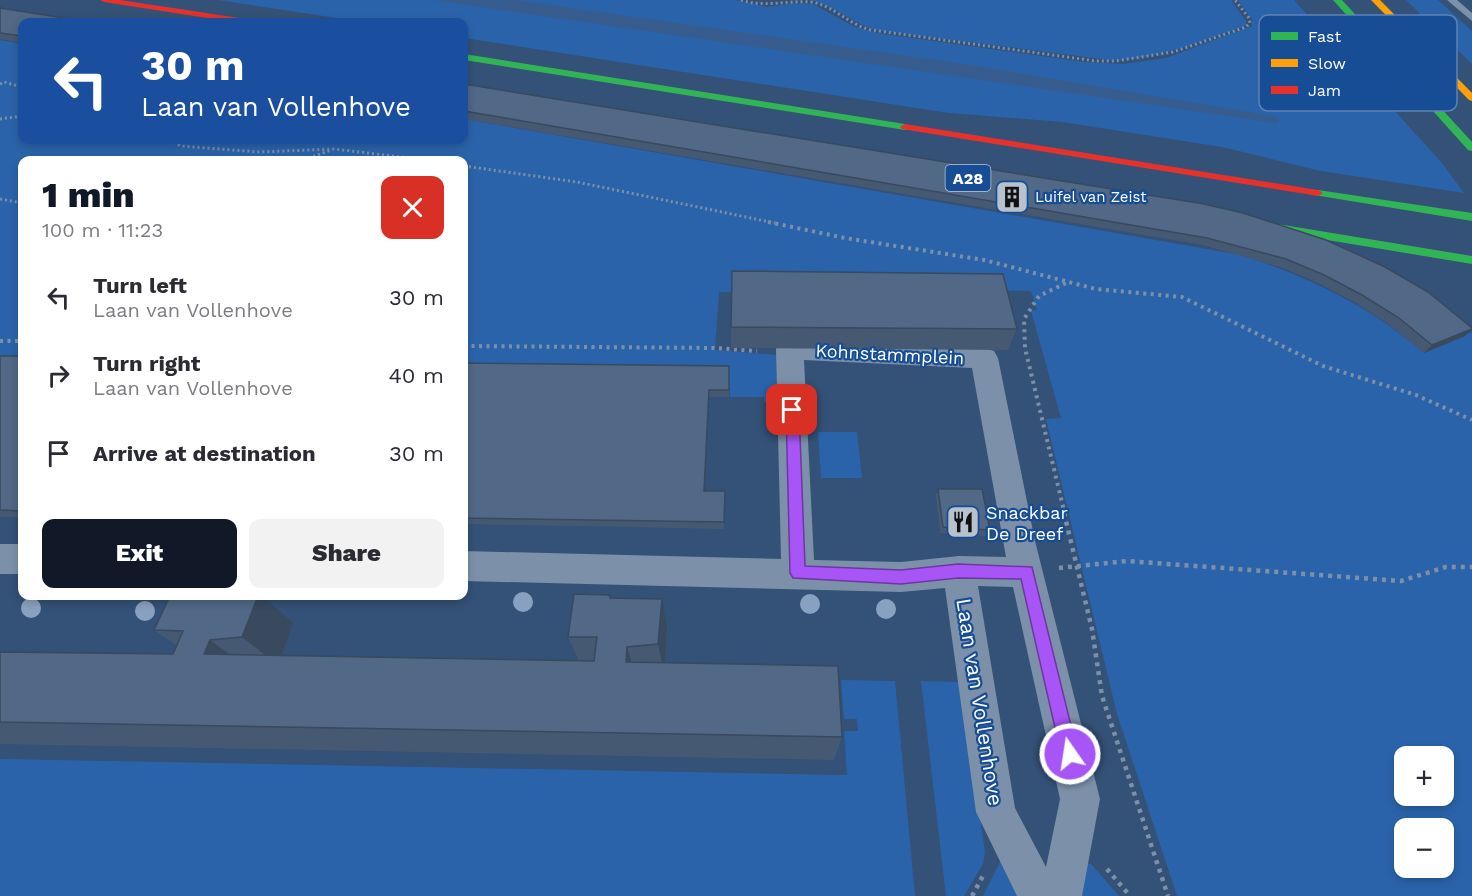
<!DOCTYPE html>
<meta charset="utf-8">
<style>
:root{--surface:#fff;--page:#f2f2f3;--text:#2b2b33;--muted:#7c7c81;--accent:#111827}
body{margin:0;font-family:"Work Sans",sans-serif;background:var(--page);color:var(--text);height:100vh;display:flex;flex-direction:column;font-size:22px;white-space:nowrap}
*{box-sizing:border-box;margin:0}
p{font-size:20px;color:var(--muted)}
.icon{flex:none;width:33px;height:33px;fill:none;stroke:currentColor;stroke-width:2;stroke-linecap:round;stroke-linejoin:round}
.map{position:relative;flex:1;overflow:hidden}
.panel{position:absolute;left:18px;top:156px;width:450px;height:444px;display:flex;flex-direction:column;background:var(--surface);border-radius:12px;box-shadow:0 3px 9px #0003}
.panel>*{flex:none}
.hud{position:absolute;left:18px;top:18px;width:450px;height:126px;border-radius:12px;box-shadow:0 3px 9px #0003;background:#1a4fa0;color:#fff;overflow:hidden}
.buttons{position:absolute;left:1394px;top:746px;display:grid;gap:12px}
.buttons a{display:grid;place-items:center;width:60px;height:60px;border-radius:12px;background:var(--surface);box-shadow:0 3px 9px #0003;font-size:30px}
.pin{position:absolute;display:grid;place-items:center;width:51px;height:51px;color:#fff;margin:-26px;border-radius:12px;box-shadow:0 3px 9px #0006}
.me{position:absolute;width:66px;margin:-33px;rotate:347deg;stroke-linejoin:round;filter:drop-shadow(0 0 4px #0008)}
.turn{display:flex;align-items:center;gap:21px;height:126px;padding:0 24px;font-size:27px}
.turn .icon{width:78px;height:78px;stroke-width:2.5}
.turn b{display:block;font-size:42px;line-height:51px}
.round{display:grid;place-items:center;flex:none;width:63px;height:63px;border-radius:12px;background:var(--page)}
.head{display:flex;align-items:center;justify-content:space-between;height:102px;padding:0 24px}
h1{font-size:36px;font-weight:800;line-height:45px;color:var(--accent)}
.action{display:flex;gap:12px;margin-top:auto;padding:12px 24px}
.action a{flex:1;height:69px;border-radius:12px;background:var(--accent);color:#fff;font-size:24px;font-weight:800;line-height:69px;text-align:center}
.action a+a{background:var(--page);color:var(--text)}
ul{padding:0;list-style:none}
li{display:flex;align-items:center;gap:18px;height:78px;padding:0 24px}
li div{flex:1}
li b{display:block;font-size:22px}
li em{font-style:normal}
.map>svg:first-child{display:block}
.green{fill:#2b63aa;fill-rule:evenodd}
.water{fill:#375c8f}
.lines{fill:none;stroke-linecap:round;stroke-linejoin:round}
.path-far2{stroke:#7c91a9;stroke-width:3;stroke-dasharray:2 3;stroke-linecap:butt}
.path-far1{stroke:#7c91a9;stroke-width:4;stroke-dasharray:3 4.5;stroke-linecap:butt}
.path{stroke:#7c91a9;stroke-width:4.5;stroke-dasharray:4 5;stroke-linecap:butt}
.lane{fill:#7c91a9;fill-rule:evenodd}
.street{fill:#7c91a9;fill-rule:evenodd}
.fast{fill:#30b455;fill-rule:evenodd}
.slow{fill:#ff9f0a;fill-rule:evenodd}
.jam{fill:#e5322d;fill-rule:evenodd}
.tree{fill:#89a1c0}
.wall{fill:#465973}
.shaded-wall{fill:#39495e}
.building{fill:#516886;stroke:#39495e;stroke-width:1.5}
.route{fill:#a855f7;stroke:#6d37a1;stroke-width:1.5}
.labels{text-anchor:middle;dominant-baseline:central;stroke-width:4.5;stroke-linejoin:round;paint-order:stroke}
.far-poi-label{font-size:15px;fill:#fff;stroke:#174d94;text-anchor:start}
.shield{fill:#174d94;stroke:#b9cadf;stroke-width:1.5}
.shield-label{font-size:16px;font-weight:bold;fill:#fff}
.street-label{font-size:18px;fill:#fff;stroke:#174d94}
.poi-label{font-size:18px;fill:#fff;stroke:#174d94;text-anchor:start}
.near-street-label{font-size:21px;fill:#fff;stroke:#174d94}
.key{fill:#174d94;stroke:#5d82b4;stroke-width:1.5}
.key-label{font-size:16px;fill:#fff}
</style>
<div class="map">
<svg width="1472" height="896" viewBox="0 0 1472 896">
<rect width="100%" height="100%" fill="#345177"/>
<g class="green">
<path d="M218 0H735L767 7 796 3 813 4 853 26 877 33 1085 62 1123 64 1166 58 1252 26V19L1238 0H1294L1442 163 1464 193 1321 171 1222 147 1062 122 949 113 464 38V22H363Z"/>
<path d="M810 0H1231L1246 21V25L1242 27C1199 42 1155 60 1109 60L876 30C852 23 834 5 810 0Z"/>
<path d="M1406 0H1438L1472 31V64Z"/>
<path d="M0 40 22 44V140H464V119L1241 255C1311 278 1368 305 1424 353L1472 332V896H1177L1117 714 1046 419 1061 418 1031 311 1037 310 1031 291 994 290 995 295 719 292 715 350 777 355 776 403 764 402V397H730L729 373 464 370V160H22V363H0ZM1404 756H1443V795H1404ZM1404 828H1443V867H1404Z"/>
<path d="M818 432H857L862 478H821Z"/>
<path d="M841 680 895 681 915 896H0V759L847 775 844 731H858L857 719H844Z"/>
<path d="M921 681 961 682 985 853 983 864 964 896H946Z"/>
<path d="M1003 861 1020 896H983L1000 862Z"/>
<path d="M1086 863 1091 864 1119 896H1082Z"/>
</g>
<path class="water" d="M433 0H516L972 65 1271 116 1278 118 1279 121 1276 123Z"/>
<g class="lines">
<g class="path-far2">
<path d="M741 0C765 8 787 0 811 2 833 5 849 25 871 30L1096 61H1116L1173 52 1246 27 1250 23 1249 18 1235 0"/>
<path d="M0 84 4 82 22 87"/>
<path d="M0 119 22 116"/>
<path d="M169 140 181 146 259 152 334 149 426 160"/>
<path d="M304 160 331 150"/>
<path d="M464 166 577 182 775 223"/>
<path d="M0 199 22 203"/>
</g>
<g class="path-far1">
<path d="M768 222 845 238 984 260 1096 289 1182 297 1323 366 1416 395 1472 420"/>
<path d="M0 341H22"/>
<path d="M464 346 714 348 757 351"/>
<path d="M1065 515 1025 348 1024 319 1039 296 1068 282"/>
</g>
<g class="path">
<path d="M1064 513 1092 629 1102 696 1168 896"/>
<path d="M1059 568 1127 561 1401 581 1446 567H1472"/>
<path d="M1107 869 1130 896"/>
<path d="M972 896 984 874"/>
</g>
<path class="lane" d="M1447 0H1457L1472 13V21Z"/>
<g class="street">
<path d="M790 339 984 348 994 351 998 358 1035 541 1100 799 1082 896H1017L976 812 945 588 901 592 464 581V551L781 559 776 349 780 342ZM804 360 972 368 1006 557 959 556 901 562 814 560ZM978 586 1013 587 1060 799 1046 867 1015 808Z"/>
<rect x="0" y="544" width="22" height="30"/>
</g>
<g class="fast">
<path d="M1333 0H1342L1472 142V151L1468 150Z"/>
<path d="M464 54 905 124 910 127 905 130 464 60Z"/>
<path d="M1318 190 1472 213V221L1314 195V191Z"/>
<path d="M1259 221 1472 256V264L1255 228V222Z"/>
</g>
<path class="slow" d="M1371 0H1380L1472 93V101L1469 100Z"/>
<g class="jam">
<path d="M100 0H120L246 19 250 22H233L104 2Z"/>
<path d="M905 124 1318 190 1323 193 1318 196 902 129 900 127Z"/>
</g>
</g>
<g class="tree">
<circle cx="523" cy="602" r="10"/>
<circle cx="810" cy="604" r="10"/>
<circle cx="31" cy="608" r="10"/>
<circle cx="886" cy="609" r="10"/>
<circle cx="145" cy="611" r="10"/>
</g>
<g class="wall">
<path d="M0 8 22 22V43L0 39Z"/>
<path d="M464 84 1204 204 1465 336 1424 353 1391 326 1356 303 1318 283 1280 267 1203 245 464 119Z"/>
<path d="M731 327 1017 329 1008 350 731 348Z"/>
<rect x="0" y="356" width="22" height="161"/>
<path d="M464 363 729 366V397H709L704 491H725L724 529 464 524Z"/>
<path d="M938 489 990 530 987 536 940 533 936 495Z"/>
<path d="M610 598 667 629 665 663 842 737 834 760 0 744V652L173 654 176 645 154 630 293 623 281 656 579 661 568 637Z"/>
</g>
<g class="shaded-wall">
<path d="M1472 329 1465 336 1424 353 1432 345Z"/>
<path d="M709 390V397L704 497V491Z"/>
<path d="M258 596H262L293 623 278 665 242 637Z"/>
<path d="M662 599 667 629 664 672 658 644Z"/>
<path d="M210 640 248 668 204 654Z"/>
<path d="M627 647 635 674 626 662Z"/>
</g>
<g class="building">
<path d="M0 8 89 22H22V36L0 33Z"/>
<path d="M464 84 1204 204 1243 213 1326 240 1385 267 1428 292 1472 328V329L1432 345 1399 318 1362 295 1324 275 1286 259 1207 238 464 111Z"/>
<path d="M732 271 1003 274 1017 329 731 327Z"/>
<path d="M0 356H22V511L0 510Z"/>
<path d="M464 363 729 366V390H709L704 491H725L724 522 464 518Z"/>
<path d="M938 489H982L990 530 943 527Z"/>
<path d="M574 594 609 595 610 598 662 599 658 644 627 647 626 662 838 666 842 737 0 722V652L173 654 183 631 154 630 170 596H258L242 637 210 640 204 654 594 661 597 637H568Z"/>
</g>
<path class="route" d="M792 405 799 410 805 566 901 570 958 564 1032 567 1078 754 1076 760 1070 763 1063 760 1061 754 1021 579 958 578 901 584 793 578 790 573 786 410Z"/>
<defs>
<symbol id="building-square" viewBox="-11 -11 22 22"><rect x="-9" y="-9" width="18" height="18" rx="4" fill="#b8c2cf" stroke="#174d94"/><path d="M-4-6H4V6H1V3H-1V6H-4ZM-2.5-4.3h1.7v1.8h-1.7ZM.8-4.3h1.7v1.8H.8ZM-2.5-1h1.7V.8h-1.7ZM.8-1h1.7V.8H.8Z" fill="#111"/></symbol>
<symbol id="restaurant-square" viewBox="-11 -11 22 22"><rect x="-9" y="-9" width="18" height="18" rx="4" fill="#b8c2cf" stroke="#174d94"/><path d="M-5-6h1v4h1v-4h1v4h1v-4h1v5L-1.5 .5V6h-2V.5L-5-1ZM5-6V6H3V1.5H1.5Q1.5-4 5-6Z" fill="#111"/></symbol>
</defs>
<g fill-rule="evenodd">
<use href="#building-square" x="993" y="178" width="38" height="38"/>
<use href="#restaurant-square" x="944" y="503" width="38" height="38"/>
</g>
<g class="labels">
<g class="far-poi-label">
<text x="1035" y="197">Luifel van Zeist</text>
</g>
<rect class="shield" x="945.5" y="165" width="45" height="26" rx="4.5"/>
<g class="shield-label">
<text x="968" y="178">A28</text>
</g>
<g class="street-label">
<text transform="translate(890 354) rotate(3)">Kohnstammplein</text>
</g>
<g class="poi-label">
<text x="986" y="512">Snackbar<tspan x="986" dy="21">De Dreef</tspan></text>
</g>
<g class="near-street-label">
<text transform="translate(980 702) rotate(81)">Laan van Vollenhove</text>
</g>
</g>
<rect x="1259" y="15" width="198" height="96" rx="9" class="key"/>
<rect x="1271" y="32" width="27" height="8" fill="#30b455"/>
<rect x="1271" y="59" width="27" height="8" fill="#ff9f0a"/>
<rect x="1271" y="86" width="27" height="8" fill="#e5322d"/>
<g class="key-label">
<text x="1308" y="42">Fast</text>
<text x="1308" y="69">Slow</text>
<text x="1308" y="96">Jam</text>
</g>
</svg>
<div class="buttons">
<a>+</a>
<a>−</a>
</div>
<div class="pin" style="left:792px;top:410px;background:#d93025"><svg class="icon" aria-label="arrive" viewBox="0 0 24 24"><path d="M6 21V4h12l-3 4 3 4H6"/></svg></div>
<svg class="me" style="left:1070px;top:754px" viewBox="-20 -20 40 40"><circle r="17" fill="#a855f7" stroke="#fff" stroke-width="3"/><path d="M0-11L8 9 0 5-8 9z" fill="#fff"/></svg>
<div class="hud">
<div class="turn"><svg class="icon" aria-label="left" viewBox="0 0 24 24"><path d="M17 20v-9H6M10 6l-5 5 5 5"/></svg><div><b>30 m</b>Laan van Vollenhove</div></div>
</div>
<section class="panel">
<div class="head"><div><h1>1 min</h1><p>100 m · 11:23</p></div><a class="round" style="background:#d93025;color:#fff"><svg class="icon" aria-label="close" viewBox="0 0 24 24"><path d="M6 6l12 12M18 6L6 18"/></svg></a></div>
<ul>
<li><svg class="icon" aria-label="left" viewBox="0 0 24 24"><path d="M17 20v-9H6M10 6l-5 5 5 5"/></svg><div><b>Turn left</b><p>Laan van Vollenhove</p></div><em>30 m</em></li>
<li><svg class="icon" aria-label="right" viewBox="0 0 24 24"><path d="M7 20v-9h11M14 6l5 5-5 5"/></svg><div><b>Turn right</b><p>Laan van Vollenhove</p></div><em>40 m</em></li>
<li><svg class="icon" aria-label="arrive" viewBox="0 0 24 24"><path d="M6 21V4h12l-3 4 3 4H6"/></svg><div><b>Arrive at destination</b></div><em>30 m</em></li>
</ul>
<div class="action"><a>Exit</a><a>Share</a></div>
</section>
</div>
